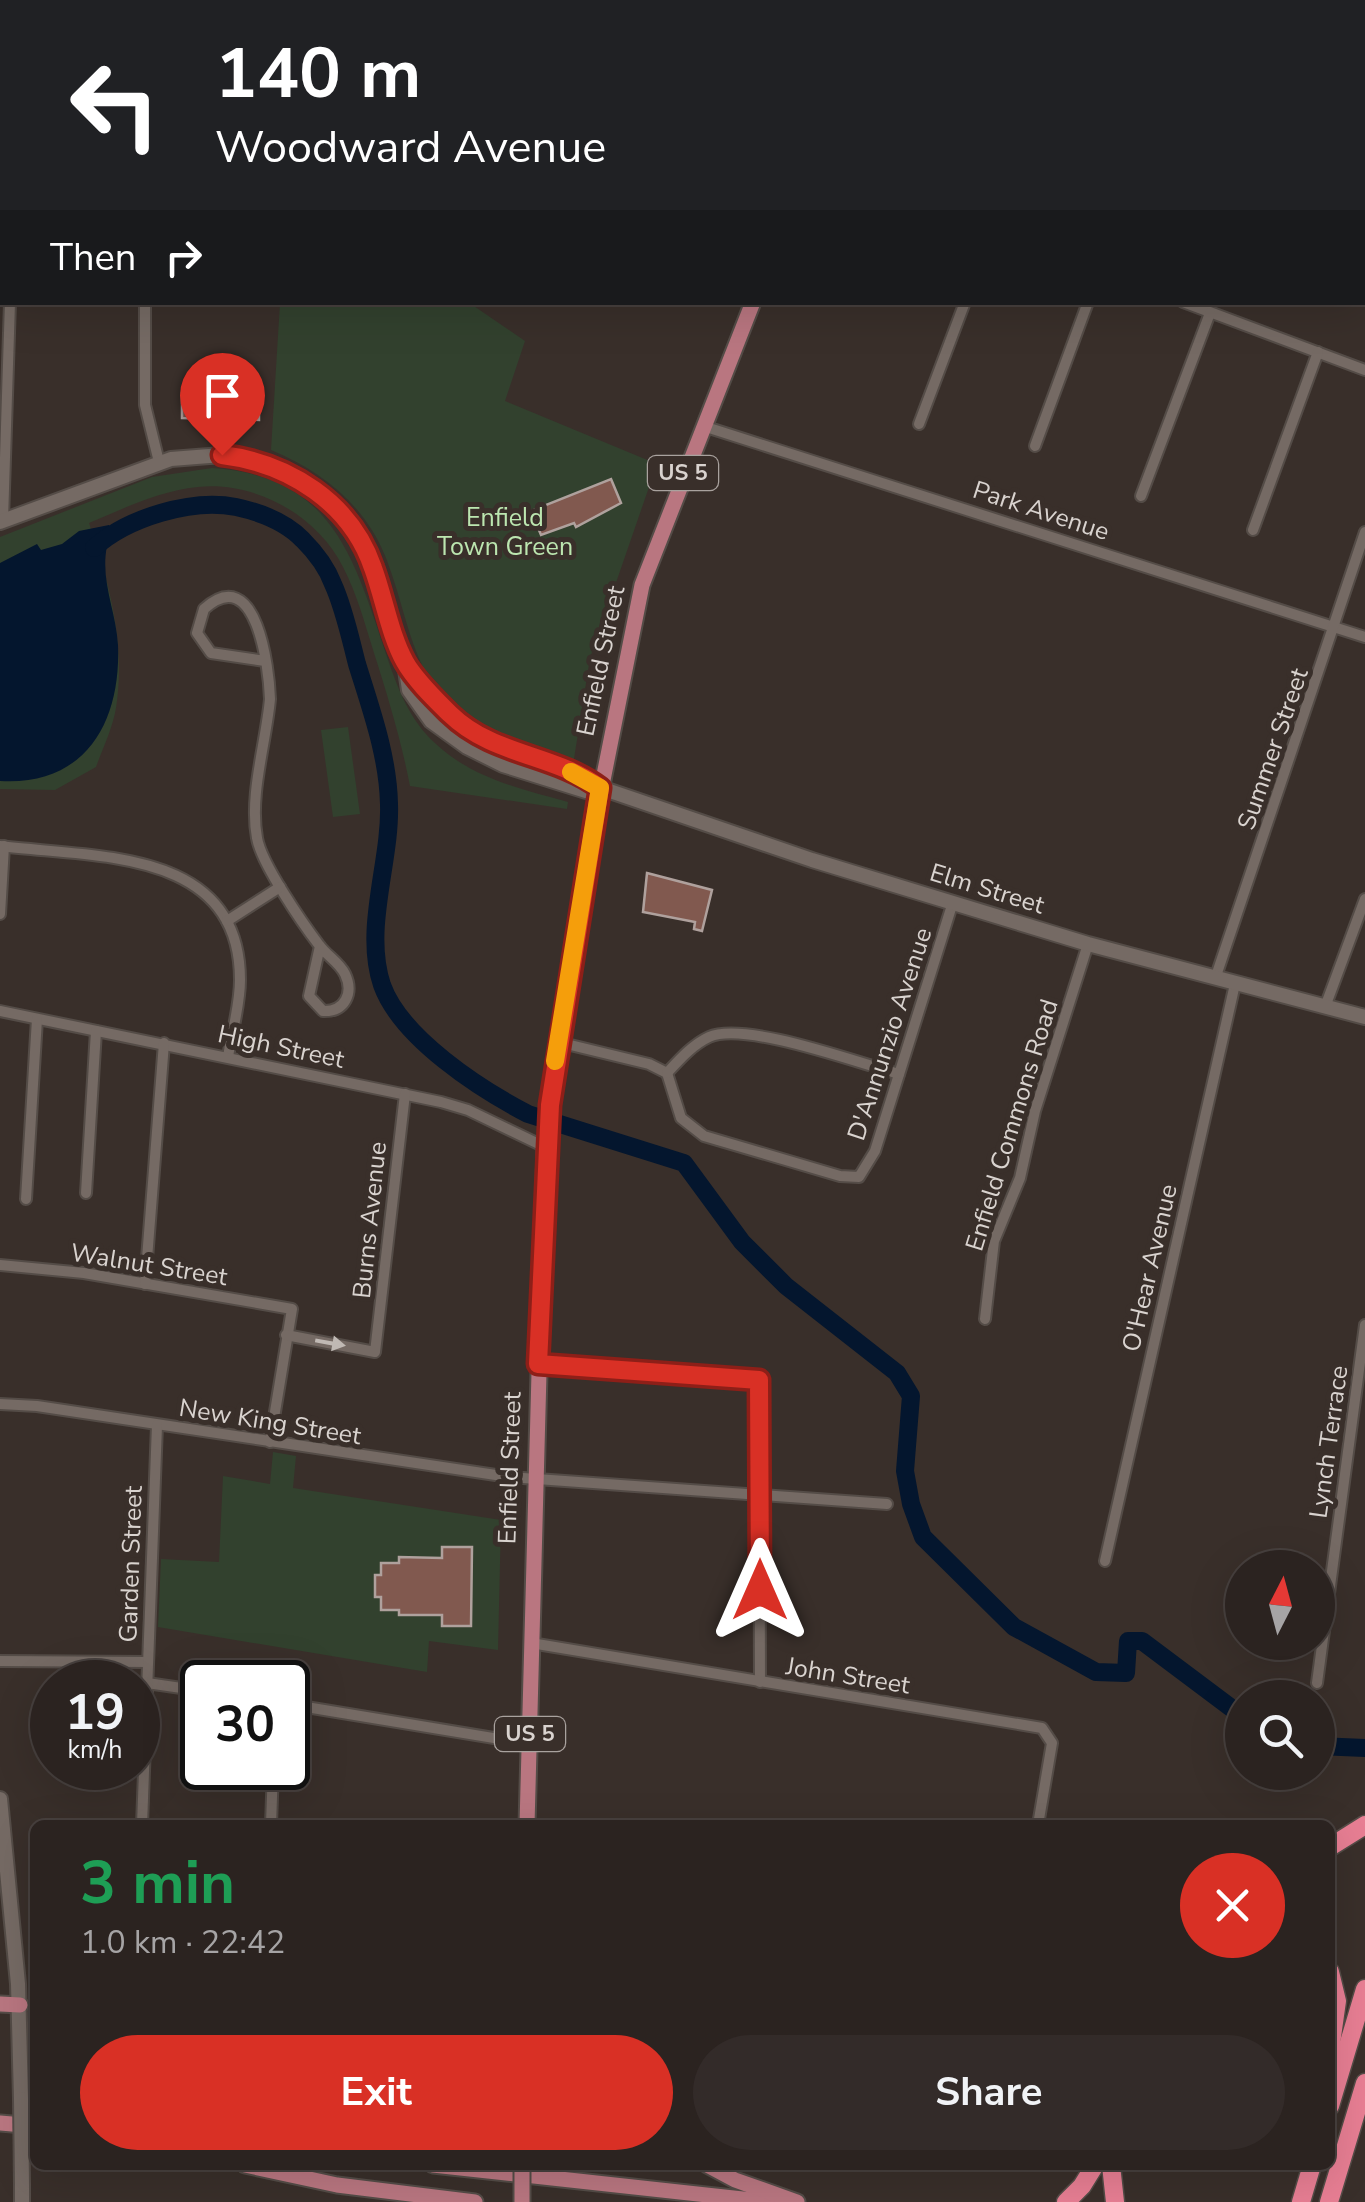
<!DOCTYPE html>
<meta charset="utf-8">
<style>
:root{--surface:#2b2320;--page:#332b29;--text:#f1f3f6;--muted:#a6a4a5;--line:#47403e;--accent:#d93025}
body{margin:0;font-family:"Nunito Sans",sans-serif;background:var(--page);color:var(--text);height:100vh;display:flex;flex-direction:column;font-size:38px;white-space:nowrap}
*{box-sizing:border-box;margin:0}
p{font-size:32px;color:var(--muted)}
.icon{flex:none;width:55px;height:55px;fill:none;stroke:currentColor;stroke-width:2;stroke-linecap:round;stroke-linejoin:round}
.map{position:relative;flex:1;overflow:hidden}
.sheet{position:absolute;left:30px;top:1820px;width:1305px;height:350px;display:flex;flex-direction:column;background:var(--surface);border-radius:15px;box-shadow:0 10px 40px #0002,0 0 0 2px var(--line)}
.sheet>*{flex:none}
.banner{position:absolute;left:0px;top:0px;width:1365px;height:305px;box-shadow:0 10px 40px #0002,0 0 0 2px var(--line);background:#202124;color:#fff;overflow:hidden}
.needle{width:65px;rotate:6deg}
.buttons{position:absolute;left:1225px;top:1550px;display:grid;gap:20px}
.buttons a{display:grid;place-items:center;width:110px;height:110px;border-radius:50%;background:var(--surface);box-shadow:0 10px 40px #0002,0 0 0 2px var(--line);font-size:50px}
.speed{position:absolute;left:30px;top:1660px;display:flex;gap:20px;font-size:50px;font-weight:700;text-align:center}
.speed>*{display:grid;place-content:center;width:130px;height:130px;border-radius:50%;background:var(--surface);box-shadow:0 10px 40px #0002,0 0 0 2px var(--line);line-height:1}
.speed small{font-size:25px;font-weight:400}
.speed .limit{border:5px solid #111;border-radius:15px;background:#fff;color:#111}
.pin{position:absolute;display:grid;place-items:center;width:85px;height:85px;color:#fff;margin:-102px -42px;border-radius:50% 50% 50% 0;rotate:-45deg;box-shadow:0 0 10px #0007}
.pin .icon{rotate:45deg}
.me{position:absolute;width:110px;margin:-55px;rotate:0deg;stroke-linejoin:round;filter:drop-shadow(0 0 8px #0008)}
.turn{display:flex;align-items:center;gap:35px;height:210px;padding:0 50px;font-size:45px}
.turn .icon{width:130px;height:130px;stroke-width:2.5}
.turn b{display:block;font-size:70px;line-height:85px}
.then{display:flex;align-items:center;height:95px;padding:0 50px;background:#0003;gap:20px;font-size:38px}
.round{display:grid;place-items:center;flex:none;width:105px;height:105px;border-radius:52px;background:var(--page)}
.head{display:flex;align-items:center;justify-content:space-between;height:170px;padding:0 50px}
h1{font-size:60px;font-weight:700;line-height:75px;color:#1e9e55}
.action{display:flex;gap:20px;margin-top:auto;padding:20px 50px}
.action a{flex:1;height:115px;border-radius:60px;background:var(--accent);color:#fff;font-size:40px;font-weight:700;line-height:115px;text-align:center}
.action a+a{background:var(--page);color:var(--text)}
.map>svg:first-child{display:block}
.green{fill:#32412e}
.water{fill:#04162e}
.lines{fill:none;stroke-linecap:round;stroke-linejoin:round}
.river{stroke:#04162e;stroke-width:18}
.building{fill:#81594f;stroke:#afa19d;stroke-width:2.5}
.street-casing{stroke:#544c47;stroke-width:14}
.secondary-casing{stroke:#544c47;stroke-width:18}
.primary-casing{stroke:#544c47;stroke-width:19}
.highway-casing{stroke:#544c47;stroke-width:21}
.street{stroke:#756a64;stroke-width:10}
.secondary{stroke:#756a64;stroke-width:14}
.primary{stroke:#b97680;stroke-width:15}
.highway{stroke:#e77e93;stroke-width:18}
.secondary-bridge-casing{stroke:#544c47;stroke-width:18;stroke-linecap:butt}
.primary-bridge-casing{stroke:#544c47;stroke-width:19;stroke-linecap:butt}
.secondary-bridge{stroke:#756a64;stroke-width:14}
.primary-bridge{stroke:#b97680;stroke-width:15}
.oneway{fill:#c0b9b4}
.route-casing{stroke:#8d1f18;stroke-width:25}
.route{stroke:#d93025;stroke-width:18}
.slow{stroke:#f59e0b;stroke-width:18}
.labels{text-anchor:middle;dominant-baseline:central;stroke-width:10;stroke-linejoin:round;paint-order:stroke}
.shield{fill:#392f2a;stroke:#a9a29e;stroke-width:2.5}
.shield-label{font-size:22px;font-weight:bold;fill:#d9d3cf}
.street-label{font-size:25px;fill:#d9d3cf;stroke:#392f2a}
.park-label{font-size:25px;fill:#bce6b0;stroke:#392f2a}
</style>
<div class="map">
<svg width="1365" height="2202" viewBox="0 0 1365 2202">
<rect width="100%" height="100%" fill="#392f2a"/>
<g class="green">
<path d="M468 302 525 341 505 401 657 464 590 658 573 765C544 756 511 751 486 734 410 686 414 632 386 558 365 505 322 471 271 450L280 303Z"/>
<path d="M212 468C330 475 353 554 385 651 397 686 408 719 436 744 472 778 521 789 568 802L567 809 410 786C401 740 388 697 374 653 365 624 357 594 343 567 317 515 255 481 198 487 159 491 125 508 89 523 109 581 126 645 116 708 113 727 103 748 96 767L55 790 0 789V537L152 477Z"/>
<path d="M348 727 360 814 333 817 321 730Z"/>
<path d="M273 1452 296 1456 293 1488 501 1520 498 1650 429 1641 427 1672 158 1627 161 1559 219 1562 223 1476 270 1484Z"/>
</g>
<path class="water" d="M109 525 115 541 107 546C100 581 116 610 118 645 121 723 85 786 0 781V563L37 544 41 550 62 544 79 531Z"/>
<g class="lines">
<g class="river">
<path d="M94 548C127 518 192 498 236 507 259 512 286 522 303 540 315 552 327 568 333 584 344 608 350 637 357 664 371 709 388 756 389 804 391 862 363 928 382 985 401 1038 480 1089 528 1114L684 1163 742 1242 786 1286 897 1373 911 1396 905 1471 911 1504 923 1537 1014 1627 1096 1672 1126 1673 1128 1641H1142L1242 1716"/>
<path d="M1318 1746 1365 1748"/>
</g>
</g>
<g class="building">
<path d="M223 380 259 381V420L232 419V428H222V419L182 418V393L223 394Z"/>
<path d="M611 479 621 503 576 527 574 523 541 535 531 511Z"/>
<path d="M647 873 712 890 702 931 694 929 695 922 643 912Z"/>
<path d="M442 1547H472L471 1626H442V1615H399V1610H381V1597H375V1575H381V1563H399V1557L442 1558Z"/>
</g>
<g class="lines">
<defs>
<g id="street">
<path d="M22 0V2"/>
<path d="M162 0 163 2"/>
<path d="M312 0 313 2"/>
<path d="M424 0V2"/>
<path d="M0 74H2"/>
<path d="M0 239H2"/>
<path d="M145 302V405L159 462"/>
<path d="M1183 302 1365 370"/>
<path d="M919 424 965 302"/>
<path d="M703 426 1365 637"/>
<path d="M1035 446 1088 302"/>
<path d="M1141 496 1210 313"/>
<path d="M3 520 10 302"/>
<path d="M1253 530 1318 352"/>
<path d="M265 661 211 653 197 633 204 609C257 561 269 669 270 699 266 743 249 795 257 838 261 863 303 924 319 945 327 956 339 962 345 974 354 993 345 1012 323 1011L309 996 320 946"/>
<path d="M0 846C94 858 240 847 240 980 240 1006 232 1031 228 1057"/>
<path d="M0 914 4 846"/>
<path d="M227 921 280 887"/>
<path d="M1215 979 1365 532"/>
<path d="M1325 1007 1365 899"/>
<path d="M0 1011 441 1102 468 1110 545 1147"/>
<path d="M558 1042 649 1064 667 1073"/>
<path d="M667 1073 681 1118 704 1136 840 1176 859 1177 875 1151 953 902"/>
<path d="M667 1073C679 1060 692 1045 709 1037 745 1021 858 1063 899 1074"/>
<path d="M86 1193 96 1031"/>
<path d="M26 1199 37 1019"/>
<path d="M0 1265 84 1273 292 1309 270 1442"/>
<path d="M145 1284 164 1043"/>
<path d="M985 1319 994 1241 1020 1178 1035 1111 1088 944"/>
<path d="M286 1335 375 1352 405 1094"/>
<path d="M538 1364 759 1381 760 1682"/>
<path d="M0 1404 37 1406 509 1477 887 1504"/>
<path d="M1105 1561 1235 984"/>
<path d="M531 1643 1042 1728 1052 1743 1038 1825"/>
<path d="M0 1661 148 1662"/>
<path d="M147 1683 202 1691"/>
<path d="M1317 1683 1365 1325"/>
<path d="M288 1704 530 1744"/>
<path d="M142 1825 157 1425"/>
<path d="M271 1825 273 1768"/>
</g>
<g id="secondary">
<path d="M0 522 171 459 222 455 278 469 318 493 352 525 371 562 405 663 409 690 431 721 467 747 503 765 586 791 601 788"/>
<path d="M405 663C435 696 458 727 499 747 532 763 571 766 601 788L812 860 1088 944 1365 1017"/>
<path d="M0 1799 18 1984 21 2099"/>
<path d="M22 2185V2202"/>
</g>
<g id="primary">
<path d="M871 2 872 0"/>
<path d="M527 1825 545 1147 558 1042 595 820 642 585 753 302"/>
<path d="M0 2004 20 2005"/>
<path d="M0 2123 35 2126"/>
<path d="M245 2165 337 2185 475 2202"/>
<path d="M433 2165 771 2202"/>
<path d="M707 2165 735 2180 797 2202"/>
</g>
<g id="highway">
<path d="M1330 1847 1365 1825"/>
<path d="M1330 1972 1337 2001 1330 2051"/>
<path d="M1330 2106 1365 1989"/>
<path d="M1111 2165 1115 2202"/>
<path d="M1066 2202 1082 2186 1095 2165"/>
<path d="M1301 2202 1312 2165"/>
<path d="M1329 2202 1365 2083"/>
</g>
</defs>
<use href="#street" class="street-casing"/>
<use href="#secondary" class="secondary-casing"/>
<use href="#primary" class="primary-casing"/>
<use href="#highway" class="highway-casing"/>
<use href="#street" class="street"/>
<use href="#secondary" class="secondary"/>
<use href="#primary" class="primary"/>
<use href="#highway" class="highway"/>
<defs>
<path id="secondary-bridge" d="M21 2099 22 2185"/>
<path id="primary-bridge" d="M522 2202V2165"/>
</defs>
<use href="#secondary-bridge" class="secondary-bridge-casing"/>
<use href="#primary-bridge" class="primary-bridge-casing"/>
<use href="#secondary-bridge" class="secondary-bridge"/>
<use href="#primary-bridge" class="primary-bridge"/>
</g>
<defs><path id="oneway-solid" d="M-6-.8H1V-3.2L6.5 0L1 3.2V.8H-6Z" transform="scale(2.5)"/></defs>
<use class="oneway" href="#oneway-solid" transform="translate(330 1343) rotate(10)"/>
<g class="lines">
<defs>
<path id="route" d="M222 455C289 463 351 503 373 568 384 598 390 635 405 662 415 680 436 700 450 714 493 756 555 754 600 788L550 1105 538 1364 759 1380 760 1590"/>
</defs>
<use href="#route" class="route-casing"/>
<use href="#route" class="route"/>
<path class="slow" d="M555 1061 600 788 571 772"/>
</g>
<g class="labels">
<g class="shield">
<rect x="648" y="456" width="70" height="34" rx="8"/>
<rect x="495" y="1717" width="70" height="34" rx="8"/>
</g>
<g class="shield-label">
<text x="683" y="473">US 5</text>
<text x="530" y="1734">US 5</text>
</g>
<g class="street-label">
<text transform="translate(1041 511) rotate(18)">Park Avenue</text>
<text transform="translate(601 661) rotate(-78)">Enfield Street</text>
<text transform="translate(1273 749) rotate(-71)">Summer Street</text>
<text transform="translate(987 889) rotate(17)">Elm Street</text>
<text transform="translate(890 1034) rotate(-72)">D'Annunzio Avenue</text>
<text transform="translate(281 1047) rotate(12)">High Street</text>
<text transform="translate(1012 1125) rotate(-73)">Enfield Commons Road</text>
<text transform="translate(370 1220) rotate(-84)">Burns Avenue</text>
<text transform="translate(149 1265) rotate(9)">Walnut Street</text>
<text transform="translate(1150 1268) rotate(-77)">O'Hear Avenue</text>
<text transform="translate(270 1422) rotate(9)">New King Street</text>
<text transform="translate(1329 1442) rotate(-82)">Lynch Terrace</text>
<text transform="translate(510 1468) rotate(-88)">Enfield Street</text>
<text transform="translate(131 1564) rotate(-88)">Garden Street</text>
<text transform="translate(848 1676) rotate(9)">John Street</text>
</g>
<g class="park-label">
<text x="505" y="518">Enfield<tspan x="505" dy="29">Town Green</tspan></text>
</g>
</g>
</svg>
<div class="buttons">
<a><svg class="needle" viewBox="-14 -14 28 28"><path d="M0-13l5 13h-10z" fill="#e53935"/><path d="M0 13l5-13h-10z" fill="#a6a4a5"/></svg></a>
<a><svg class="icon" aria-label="search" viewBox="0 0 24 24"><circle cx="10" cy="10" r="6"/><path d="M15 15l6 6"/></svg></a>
</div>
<div class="speed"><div>19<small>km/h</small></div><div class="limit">30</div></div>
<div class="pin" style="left:222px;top:455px;background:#d93025"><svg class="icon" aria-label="arrive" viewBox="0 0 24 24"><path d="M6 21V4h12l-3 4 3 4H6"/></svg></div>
<svg class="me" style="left:760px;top:1590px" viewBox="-20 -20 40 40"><path d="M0-17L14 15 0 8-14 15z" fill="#d93025" stroke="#fff" stroke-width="4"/></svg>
<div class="banner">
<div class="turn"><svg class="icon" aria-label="left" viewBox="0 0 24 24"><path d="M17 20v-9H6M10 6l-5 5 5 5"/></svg><div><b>140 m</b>Woodward Avenue</div></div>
<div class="then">Then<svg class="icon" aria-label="right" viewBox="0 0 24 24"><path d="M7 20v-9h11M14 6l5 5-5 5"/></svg></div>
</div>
<section class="sheet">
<div class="head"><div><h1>3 min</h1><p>1.0 km · 22:42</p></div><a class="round" style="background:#d93025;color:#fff"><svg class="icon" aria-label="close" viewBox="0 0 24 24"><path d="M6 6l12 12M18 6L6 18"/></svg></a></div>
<div class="action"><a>Exit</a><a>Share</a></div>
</section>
</div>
